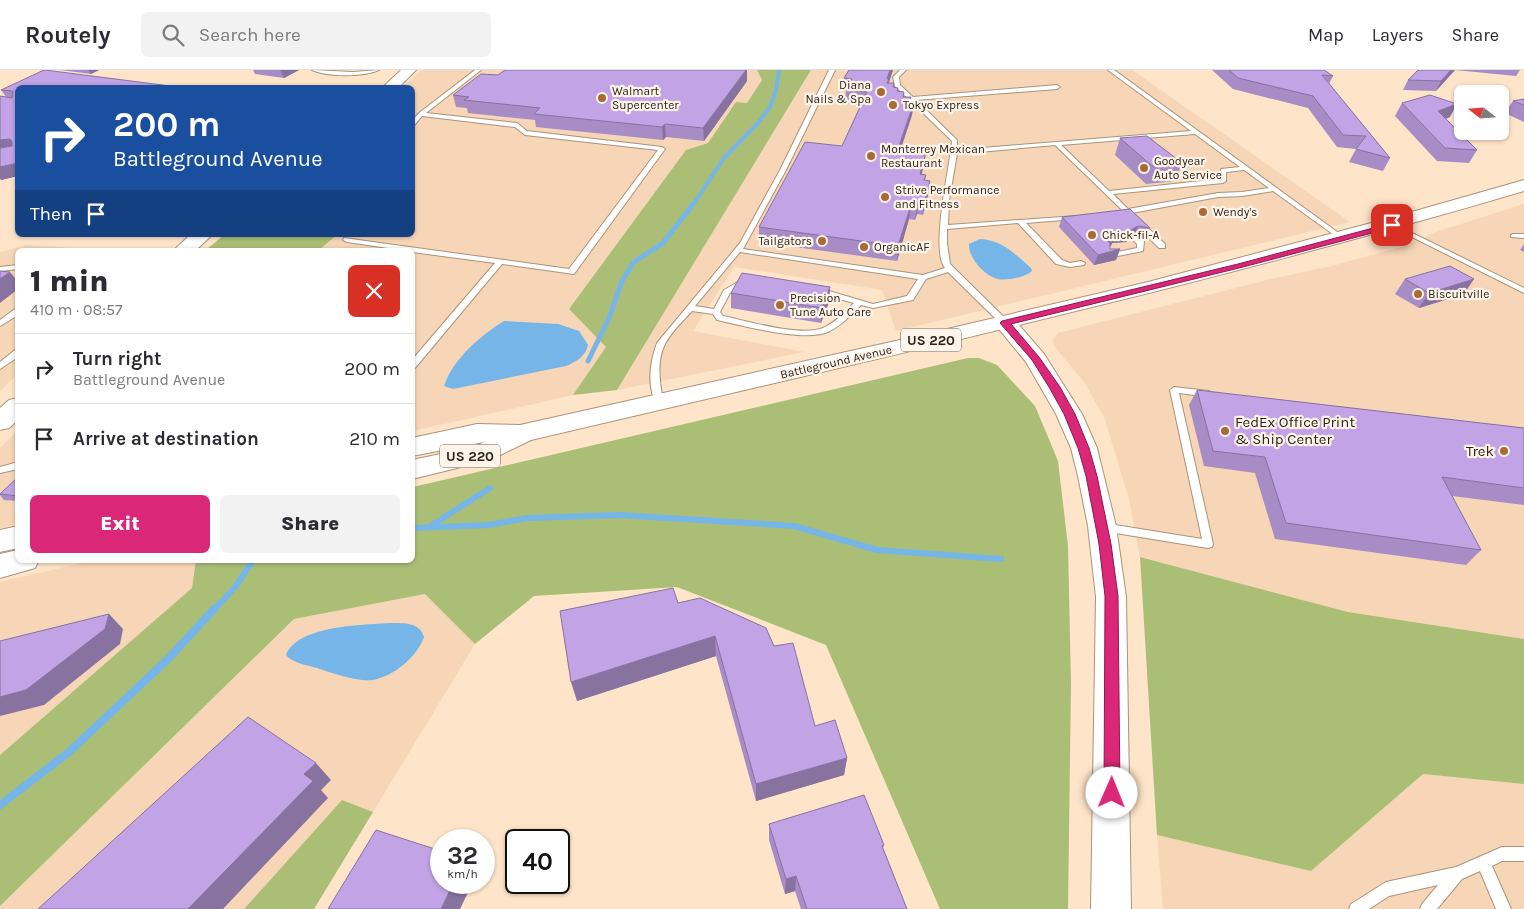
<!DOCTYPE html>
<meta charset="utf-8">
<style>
:root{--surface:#fff;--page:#f2f2f3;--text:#2b2b33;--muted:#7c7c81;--line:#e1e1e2;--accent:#db2777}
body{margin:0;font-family:Karla,sans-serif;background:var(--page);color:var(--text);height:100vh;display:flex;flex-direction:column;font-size:19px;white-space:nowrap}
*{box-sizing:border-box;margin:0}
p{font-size:16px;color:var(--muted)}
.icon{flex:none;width:28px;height:28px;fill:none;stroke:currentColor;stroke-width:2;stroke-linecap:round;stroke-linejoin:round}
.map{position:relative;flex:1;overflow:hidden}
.sheet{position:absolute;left:15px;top:178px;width:400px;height:315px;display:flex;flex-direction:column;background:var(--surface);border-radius:8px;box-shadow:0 1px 4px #0004}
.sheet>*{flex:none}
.top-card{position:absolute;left:15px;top:15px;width:400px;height:152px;border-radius:8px;box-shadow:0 1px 4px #0004;background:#1a4fa0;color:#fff;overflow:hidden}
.needle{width:32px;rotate:287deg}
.fabs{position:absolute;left:1454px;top:15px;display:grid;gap:10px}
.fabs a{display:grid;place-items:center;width:55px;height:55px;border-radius:8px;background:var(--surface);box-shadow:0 1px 4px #0004;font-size:25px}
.speed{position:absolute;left:430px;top:759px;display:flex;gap:10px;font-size:25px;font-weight:700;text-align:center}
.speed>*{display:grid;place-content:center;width:65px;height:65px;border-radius:50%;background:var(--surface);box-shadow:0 1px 4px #0004;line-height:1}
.speed small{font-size:12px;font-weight:400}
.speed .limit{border:2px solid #111;border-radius:8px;background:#fff;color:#111}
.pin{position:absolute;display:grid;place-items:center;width:42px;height:42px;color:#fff;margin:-21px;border-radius:10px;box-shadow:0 2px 8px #0006}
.me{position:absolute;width:55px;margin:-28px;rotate:1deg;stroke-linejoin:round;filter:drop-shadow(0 0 4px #0008)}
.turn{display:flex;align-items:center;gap:18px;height:105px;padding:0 15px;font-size:22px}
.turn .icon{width:65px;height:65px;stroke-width:2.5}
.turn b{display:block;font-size:35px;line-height:42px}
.then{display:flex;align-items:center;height:48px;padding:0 15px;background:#0003;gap:10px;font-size:19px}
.round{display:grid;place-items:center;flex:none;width:52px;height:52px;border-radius:8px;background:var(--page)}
.head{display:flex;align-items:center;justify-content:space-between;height:85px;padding:0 15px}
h1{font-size:30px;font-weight:800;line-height:38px}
.cta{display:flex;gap:10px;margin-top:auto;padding:10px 15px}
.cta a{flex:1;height:58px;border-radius:8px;background:var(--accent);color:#fff;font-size:20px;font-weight:800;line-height:58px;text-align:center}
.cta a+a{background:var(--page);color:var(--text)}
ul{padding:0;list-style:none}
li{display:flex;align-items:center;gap:15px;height:70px;padding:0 15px;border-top:1px solid var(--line)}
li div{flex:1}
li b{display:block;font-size:19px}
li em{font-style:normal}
header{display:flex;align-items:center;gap:30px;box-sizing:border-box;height:70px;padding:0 25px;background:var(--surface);border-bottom:1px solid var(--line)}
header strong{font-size:24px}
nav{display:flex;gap:28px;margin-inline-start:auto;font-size:18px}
.search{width:350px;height:45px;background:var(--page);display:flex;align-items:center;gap:12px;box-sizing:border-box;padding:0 18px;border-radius:8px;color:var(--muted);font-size:19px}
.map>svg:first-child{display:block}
.built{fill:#f6d6b6}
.forest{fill:#aabe76}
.water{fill:#76b5e8}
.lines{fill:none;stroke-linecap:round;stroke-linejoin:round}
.stream-far3{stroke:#76b5e8;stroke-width:4}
.stream-far2{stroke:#76b5e8;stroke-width:5}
.stream-far1{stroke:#76b5e8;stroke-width:6}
.stream{stroke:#76b5e8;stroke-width:8}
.lane-casing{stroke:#ab9379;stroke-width:2}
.secondary-casing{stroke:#ab9379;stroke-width:2}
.primary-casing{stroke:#ab9379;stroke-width:2}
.lane{fill:#fff;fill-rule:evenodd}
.secondary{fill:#fff;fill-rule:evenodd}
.primary{fill:#fff;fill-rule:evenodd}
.wall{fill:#a78cc5}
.shaded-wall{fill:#8872a0}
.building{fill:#c2a3e5;stroke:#8872a0}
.route{fill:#db2777;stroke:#8e194d}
.poi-dot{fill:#aa6a33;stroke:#fff4e9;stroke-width:2}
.labels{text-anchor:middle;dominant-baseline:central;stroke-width:4.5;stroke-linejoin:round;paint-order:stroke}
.far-poi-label{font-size:12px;fill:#2d2419;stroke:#fff4e9;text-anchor:start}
.far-street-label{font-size:12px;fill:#2d2419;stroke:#fff4e9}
.shield{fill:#fff4e9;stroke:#6c6257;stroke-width:1}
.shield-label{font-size:14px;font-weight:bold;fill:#2d2419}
.poi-label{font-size:15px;fill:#2d2419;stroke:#fff4e9;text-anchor:start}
</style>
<header>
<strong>Routely</strong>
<div class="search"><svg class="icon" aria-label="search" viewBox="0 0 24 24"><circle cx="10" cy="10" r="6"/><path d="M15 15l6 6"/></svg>Search here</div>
<nav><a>Map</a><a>Layers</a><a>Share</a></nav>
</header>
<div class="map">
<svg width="1524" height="839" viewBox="0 0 1524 839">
<rect width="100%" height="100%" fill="#fee4c8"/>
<g class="built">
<path d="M422 0H757L762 10 747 33 736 32 708 73 686 80 569 239 607 277 573 325 413 361 412 180H319L337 165H412V18L402 17Z"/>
<path d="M811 0H1132L1350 152 896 261 882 220 734 197 693 261 804 282 617 320Z"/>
<path d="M1524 134V569L1348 542 1140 487 1129 429 1104 347 1084 312 1054 276 1053 269 1058 263 1271 209 1332 196 1404 176 1439 161Z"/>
<path d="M27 175 103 180H18L17 305 0 321V182Z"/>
<path d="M17 361V454L0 458V378Z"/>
<path d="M95 490H196L192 518 0 685V512Z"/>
<path d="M425 524 475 574 373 742 342 730 244 839H0V836L294 549Z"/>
<path d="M1423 704 1524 714V839H1163L1157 765 1311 801Z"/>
</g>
<g class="forest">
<path d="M757 0H811L617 320 573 325 606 277 569 239 686 80 708 73 736 32 747 33 762 10Z"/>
<path d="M224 165H337L319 180H206Z"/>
<path d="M968 288H979L997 295 1035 336 1058 391 1068 476 1071 614 1068 839H940L826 575 677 517 534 526 475 574 425 524 294 549 0 836V685L192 518 196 490H412L413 417Z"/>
<path d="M1140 487 1348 542 1524 569V714L1423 704 1311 801 1157 765Z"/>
<path d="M342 730 373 742 314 839H244Z"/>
</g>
<g class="water">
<path d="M980 169C1002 170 1015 184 1031 198L1032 201C1026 207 1007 211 998 209 984 206 968 187 969 174Z"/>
<path d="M504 251 558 254 579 261 588 275C585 287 577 291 566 296L453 319 444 316C452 290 481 265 504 251Z"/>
<path d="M390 553C403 553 420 552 424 567 417 587 394 606 373 610 358 612 331 603 317 598 307 595 292 593 286 585 298 555 363 555 390 553Z"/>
</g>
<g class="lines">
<path class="stream-far3" d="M693 135 724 88 758 53 770 37 776 20 779 0"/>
<path class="stream-far2" d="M588 291 609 248 622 211 634 192 663 173 694 133"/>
<g class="stream-far1">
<path d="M432 455 490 418"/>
<path d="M412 458 489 455 527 448 620 445 794 456 877 480 1001 489"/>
<path d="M214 540 236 516 253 490"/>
</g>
<path class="stream" d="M0 735 69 682 168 589 215 538"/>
<defs>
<g id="lane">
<path d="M312 0 353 2 379 0C364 7 327 7 312 0Z"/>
<path d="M475 0H481L426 43 517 53 527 61 662 77 665 79 574 204 502 194 415 298 412 299V290L495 193 412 182V180H402L347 172 343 170 344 168 569 199 658 80 525 65 515 57 422 46 412 58V51L419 43Z"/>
<path d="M829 0H835L786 100 743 179 923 205 945 198C930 180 950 96 952 71L895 16 893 7 900 0H906L899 7 900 15 913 27 1057 15 1060 17 1057 19 916 30 957 70V80L1191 61 1108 0H1114L1347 169 1341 170 1273 121 1242 126 1218 127 1132 143 1165 174V178H1159L1125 144H1117V142L1122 140 1055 75 957 84 949 130 948 155 1077 146V148L1075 149 1026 153 1062 190 1070 193 1081 191 1085 193 1084 195 1070 197 1056 194 1018 153 947 159V173L950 194 1008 251V255H1002L948 202 926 209 913 230 873 238 861 235C851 245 841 256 828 262 802 272 745 256 717 250L713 244 692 241C683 251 671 262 665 274 656 292 660 313 663 332L662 334H656C647 315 650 292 657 273L740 173 780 100ZM1195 64 1240 97 1221 99 1220 109 1109 121 1061 75ZM1244 100 1269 118 1242 122 1218 123 1128 139 1113 124 1223 113 1226 111V102ZM740 182 918 209 907 226 873 234 819 218H813V222L854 233C845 242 835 253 823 258 801 267 747 251 723 246L720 242 730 223 748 212V208H745L724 220 714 239 695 236Z"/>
<path d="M1392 153 1524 218V223L1390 156 1389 155Z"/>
<path d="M1513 164H1524V168L1511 167V165Z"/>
<path d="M1134 168H1138L1144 171 1143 181 1108 188V184L1137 178V174L1132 169Z"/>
<path d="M18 195V199L0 201V197Z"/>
<path d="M15 239H18V245L0 256V250Z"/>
<path d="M15 280H18V287L0 299V292Z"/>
<path d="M1174 317 1209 321 1213 324 1209 327 1179 323 1213 474 1212 477 1208 478 1103 461 1099 460 1098 457 1099 454 1103 453 1202 469 1170 320Z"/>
<path d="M18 392V399L0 403V397Z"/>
<path d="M1502 777H1524V791H1502L1492 796 1511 839H1496L1480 801 1462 809 1437 839H1420L1422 834 1438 815 1389 826 1369 839H1349L1351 834 1386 812 1456 797Z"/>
</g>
<g id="secondary">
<path d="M401 0H416L398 18H382Z"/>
<path d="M190 165H212L196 180H174Z"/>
<path d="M1005 246 1013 248 1044 284 1082 344 1097 378 1116 456 1126 527 1131 839H1091L1096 527 1088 456 1078 406 1071 378 1056 344 1026 292 994 253 997 248Z"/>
<path d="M18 328V350L9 358 0 360V338L9 330Z"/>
</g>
<g id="primary">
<path d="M1524 110V121C1196 218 863 292 531 370L490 390 412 409V390L474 377 484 372 412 386V368L477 354 520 355 900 270 1148 212 1394 147Z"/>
<path d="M18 456V478L0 482V460Z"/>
<path d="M18 480V490H39L35 498 0 508V484Z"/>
</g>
</defs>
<use href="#lane" class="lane-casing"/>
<use href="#secondary" class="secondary-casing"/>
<use href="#primary" class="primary-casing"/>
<use href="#lane" class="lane"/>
<use href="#secondary" class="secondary"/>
<use href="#primary" class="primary"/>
</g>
<g class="wall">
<path d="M60 0H99L91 4Z"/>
<path d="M253 0H299L284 8 255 4Z"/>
<path d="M849 0H893L889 13H894V17L897 22H904V27H911L910 31 914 32 912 45 901 79 924 95 921 104 926 105 925 110 928 125 923 145 917 144 915 150 909 149 897 191 759 172V157L842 76 861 34 845 33 846 21 843 20 844 8Z"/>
<path d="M1212 0H1324L1333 6 1329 14 1390 88 1383 101 1349 92 1356 79 1337 77 1308 38 1233 19Z"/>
<path d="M1455 0 1436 21 1403 20 1408 10Z"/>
<path d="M1455 0H1520L1516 6Z"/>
<path d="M498 5 747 11 704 71 666 67 663 70 536 57 535 50 468 43 467 38 456 37 453 25Z"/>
<path d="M18 18V106L1 110 0 108V26L6 27 1 20Z"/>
<path d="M1524 29V52L1505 43 1513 31Z"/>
<path d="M1402 33 1450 47 1446 49 1477 80 1469 93 1437 91 1395 46Z"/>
<path d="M1120 68 1182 93 1175 111 1146 114 1115 85Z"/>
<path d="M1130 139 1150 158 1147 168 1134 166 1126 172 1112 173 1111 176H1110V179H1120L1116 190 1094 195 1059 157 1062 147Z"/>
<path d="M1524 174V182L1520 180Z"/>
<path d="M1405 209 1464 224 1419 238 1395 224Z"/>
<path d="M830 217 829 232 821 253 731 238V223Z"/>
<path d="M1197 320 1524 358V435L1452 426 1481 480 1466 495 1275 469 1255 403 1204 396 1189 335Z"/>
<path d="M18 407V431L4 430 0 425V424Z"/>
<path d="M678 533 774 576 815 656 847 688 844 705 756 731 716 586 577 631Z"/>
<path d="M769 754 884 775 883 778 907 839H801L795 821 785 824 769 770Z"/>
</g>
<g class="shaded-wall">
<path d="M88 0H99L91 4Z"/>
<path d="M280 0H299L284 8Z"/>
<path d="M746 0H747V11L704 71 703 58Z"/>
<path d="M890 0H893L888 14 887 21V9Z"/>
<path d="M1451 0H1455L1436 21 1441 11Z"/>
<path d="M914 32 912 45 896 92 898 79Z"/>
<path d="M1457 34 1450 47 1430 54 1438 41Z"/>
<path d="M665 54 666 67 663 70 662 57Z"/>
<path d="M10 69 18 80 0 81V70Z"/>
<path d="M926 82 924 95 918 118 920 104Z"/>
<path d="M18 93V106L1 110 0 108V97Z"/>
<path d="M930 111 928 125 923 145 925 130Z"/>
<path d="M919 130 917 144 915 150 917 136Z"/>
<path d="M911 135 909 149 897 191 898 176Z"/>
<path d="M1138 156 1134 166 1126 172 1112 173 1111 176 1098 178 1102 167Z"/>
<path d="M1120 179 1116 190 1094 195 1098 185Z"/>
<path d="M10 202 18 212V219L0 233V209Z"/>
<path d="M1474 209 1464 224 1419 238 1429 223Z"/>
<path d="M830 217 829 232 821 253 822 238Z"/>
<path d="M109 544 123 559 120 574 44 635 0 646V627Z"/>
<path d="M715 566 716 586 577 631 571 612Z"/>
<path d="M847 688 844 705 756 731V714Z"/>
<path d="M316 693 331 710 321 720 328 728 223 839H188L304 704Z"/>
<path d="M796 806 795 821 785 824 786 809Z"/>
<path d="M454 812H473L460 839H441Z"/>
</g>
<g class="building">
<path d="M44 0H45L186 18H18V93L0 97V78L12 76V71L10 69 0 70V26L12 28 13 21 1 20Z"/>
<path d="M505 0H746L703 58 665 54 662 57 534 44 540 38 464 30 469 27 453 25 481 4 498 5Z"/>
<path d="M849 0H890L887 9H889L887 13H894L893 17 898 18 897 21 904 22 903 27H911L909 31 914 32 898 79 926 82 920 104 926 105 924 110 930 111 925 130H919L917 136 911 135 898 176 759 157 805 72 842 76 867 22 846 20 852 9 844 8Z"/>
<path d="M1229 0H1324L1333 6 1322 5 1390 88 1356 79 1366 66 1343 65 1313 26 1238 8Z"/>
<path d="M1418 0H1451L1441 11 1408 10Z"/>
<path d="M1430 25 1457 34 1438 41 1477 80 1445 78 1402 33Z"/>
<path d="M1524 29V35L1513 31Z"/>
<path d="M1147 66 1182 93 1152 96 1120 68Z"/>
<path d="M1130 139 1150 158 1138 156 1129 161 1113 163 1115 165 1102 167 1110 173V179H1120L1098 185 1062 147Z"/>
<path d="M1450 196 1474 209 1429 223 1405 209Z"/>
<path d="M0 201 10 202 0 209Z"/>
<path d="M742 203 830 217 822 238 731 223Z"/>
<path d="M1197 320 1524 358V418L1442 407 1481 480 1286 453 1265 387 1213 381Z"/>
<path d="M18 407V426L0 424Z"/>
<path d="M673 518 678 533 700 528 766 558 774 576 793 573 815 656 835 650 847 688 756 714 715 566 571 612 560 541Z"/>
<path d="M109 544 105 559 26 620 0 627V571Z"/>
<path d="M248 647 316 693 304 704 313 711 188 839H38Z"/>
<path d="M864 725 884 775 882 776 907 839H807L796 806 786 809 769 754Z"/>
<path d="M376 760 441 781V812H454L441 839H328Z"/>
</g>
<path class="route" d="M1392 153H1395V157L1243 197 1011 254 1039 287 1060 317 1075 344 1089 378 1097 406 1111 474 1118 526 1120 723 1118 728 1112 730 1107 728 1104 723 1105 526 1099 474 1086 406 1078 378 1064 344 1049 317 1032 290 1000 253 1002 251 1238 194Z"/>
<g class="poi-dot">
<circle cx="881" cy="22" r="5"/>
<circle cx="602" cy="28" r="5"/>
<circle cx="893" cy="35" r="5"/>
<circle cx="871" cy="86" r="5"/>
<circle cx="1144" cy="98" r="5"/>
<circle cx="885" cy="127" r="5"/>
<circle cx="1203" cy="142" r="5"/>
<circle cx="1092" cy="165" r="5"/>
<circle cx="822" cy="171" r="5"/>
<circle cx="864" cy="177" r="5"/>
<circle cx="1418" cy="224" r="5"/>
<circle cx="780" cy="235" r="5"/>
<circle cx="1225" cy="361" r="5"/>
<circle cx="1504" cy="381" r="5"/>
</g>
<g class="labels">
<g class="far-poi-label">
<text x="871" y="15" text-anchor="end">Diana<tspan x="871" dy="14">Nails &amp; Spa</tspan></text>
<text x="612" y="21">Walmart<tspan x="612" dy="14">Supercenter</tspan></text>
<text x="903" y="35">Tokyo Express</text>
<text x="881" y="79">Monterrey Mexican<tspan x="881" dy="14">Restaurant</tspan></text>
<text x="1154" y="91">Goodyear<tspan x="1154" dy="14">Auto Service</tspan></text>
<text x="895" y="120">Strive Performance<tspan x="895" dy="14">and Fitness</tspan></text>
<text x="1213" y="142">Wendy's</text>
<text x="1102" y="165">Chick-fil-A</text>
<text x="812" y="171" text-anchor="end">Tailgators</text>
<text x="874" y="177">OrganicAF</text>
<text x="1428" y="224">Biscuitville</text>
<text x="790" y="228">Precision<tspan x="790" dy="14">Tune Auto Care</tspan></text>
</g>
<g class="far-street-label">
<text transform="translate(836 292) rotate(-13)">Battleground Avenue</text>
</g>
<g class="shield">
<rect x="901" y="258.5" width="60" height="23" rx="4"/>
<rect x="440" y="374.5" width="60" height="23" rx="4"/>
</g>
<g class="shield-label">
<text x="931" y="270">US 220</text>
<text x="470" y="386">US 220</text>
</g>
<g class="poi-label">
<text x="1235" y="352">FedEx Office Print<tspan x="1235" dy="17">&amp; Ship Center</tspan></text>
<text x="1494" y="381" text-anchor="end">Trek</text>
</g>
</g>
</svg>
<div class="fabs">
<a><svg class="needle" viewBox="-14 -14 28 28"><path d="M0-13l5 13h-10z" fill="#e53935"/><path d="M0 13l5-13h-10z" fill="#7c7c81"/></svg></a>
</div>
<div class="speed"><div>32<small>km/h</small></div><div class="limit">40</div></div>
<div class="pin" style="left:1392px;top:155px;background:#d93025"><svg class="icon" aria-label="arrive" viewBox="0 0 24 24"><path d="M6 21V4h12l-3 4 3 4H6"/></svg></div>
<svg class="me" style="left:1112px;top:723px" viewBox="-20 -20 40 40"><circle r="19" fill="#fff"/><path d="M0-13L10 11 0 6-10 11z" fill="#db2777"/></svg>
<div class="top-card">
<div class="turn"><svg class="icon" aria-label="right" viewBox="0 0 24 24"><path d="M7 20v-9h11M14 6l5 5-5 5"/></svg><div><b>200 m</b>Battleground Avenue</div></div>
<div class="then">Then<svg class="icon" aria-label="arrive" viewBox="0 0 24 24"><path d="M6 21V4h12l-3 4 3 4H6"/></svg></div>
</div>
<section class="sheet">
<div class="head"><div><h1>1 min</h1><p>410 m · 08:57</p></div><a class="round" style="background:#d93025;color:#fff"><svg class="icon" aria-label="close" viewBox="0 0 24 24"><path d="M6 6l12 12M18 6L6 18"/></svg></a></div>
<ul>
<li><svg class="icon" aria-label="right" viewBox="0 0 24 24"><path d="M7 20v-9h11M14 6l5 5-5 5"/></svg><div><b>Turn right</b><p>Battleground Avenue</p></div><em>200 m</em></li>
<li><svg class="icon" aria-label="arrive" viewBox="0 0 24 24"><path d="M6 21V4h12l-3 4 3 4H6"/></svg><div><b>Arrive at destination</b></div><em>210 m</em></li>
</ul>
<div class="cta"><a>Exit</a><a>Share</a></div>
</section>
</div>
